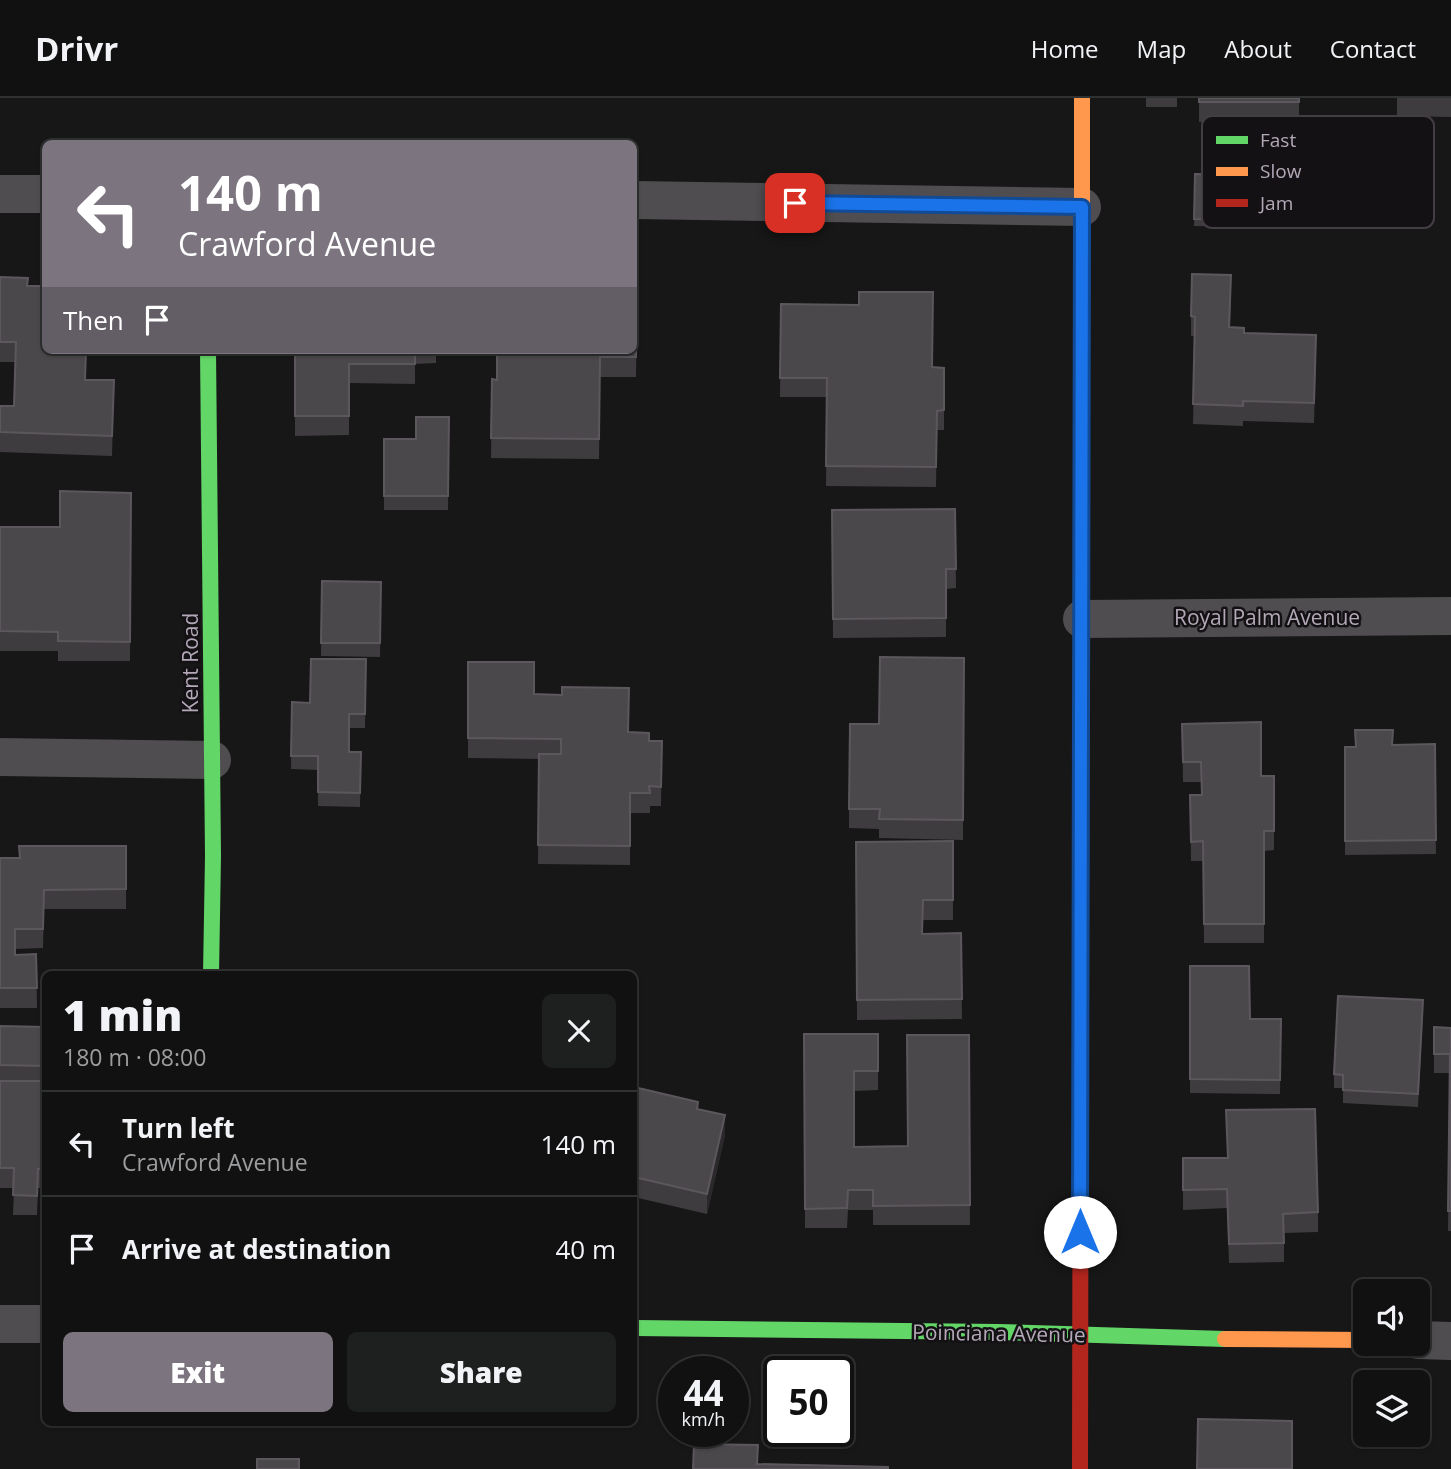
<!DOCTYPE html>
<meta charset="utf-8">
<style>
:root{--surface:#111;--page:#1e1f1f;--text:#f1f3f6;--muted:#9c9d9f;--line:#303131;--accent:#7c757f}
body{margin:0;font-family:"Open Sans",sans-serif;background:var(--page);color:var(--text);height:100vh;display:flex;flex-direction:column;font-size:26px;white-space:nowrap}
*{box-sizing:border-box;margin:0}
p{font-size:23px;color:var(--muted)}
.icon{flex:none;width:38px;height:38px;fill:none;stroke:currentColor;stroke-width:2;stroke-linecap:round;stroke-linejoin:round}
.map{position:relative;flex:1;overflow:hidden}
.sheet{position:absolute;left:42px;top:873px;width:595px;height:455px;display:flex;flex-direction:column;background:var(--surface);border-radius:10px;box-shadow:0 2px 5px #0004,0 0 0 2px var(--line)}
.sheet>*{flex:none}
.banner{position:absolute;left:42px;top:42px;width:595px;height:214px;border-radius:10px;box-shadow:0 2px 5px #0004,0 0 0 2px var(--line);background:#7c757f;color:#fff;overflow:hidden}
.tools{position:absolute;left:1353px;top:1181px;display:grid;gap:14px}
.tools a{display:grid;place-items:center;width:77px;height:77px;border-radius:10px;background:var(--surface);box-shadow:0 2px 5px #0004,0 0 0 2px var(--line);font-size:35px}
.speed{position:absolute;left:658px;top:1258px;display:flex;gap:14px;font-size:35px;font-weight:700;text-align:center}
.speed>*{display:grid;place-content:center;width:91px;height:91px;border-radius:50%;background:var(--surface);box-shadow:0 2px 5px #0004,0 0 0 2px var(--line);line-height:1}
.speed small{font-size:18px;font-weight:400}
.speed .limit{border:4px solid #111;border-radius:10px;background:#fff;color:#111}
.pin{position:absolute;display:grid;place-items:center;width:60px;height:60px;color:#fff;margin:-30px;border-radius:14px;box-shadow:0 4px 10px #0006}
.me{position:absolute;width:77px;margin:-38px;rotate:0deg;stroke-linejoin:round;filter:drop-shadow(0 0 5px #0008)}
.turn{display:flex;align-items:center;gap:24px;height:147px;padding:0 21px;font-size:32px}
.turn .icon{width:91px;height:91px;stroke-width:2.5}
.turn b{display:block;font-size:49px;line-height:60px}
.then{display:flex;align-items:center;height:66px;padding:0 21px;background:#0003;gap:14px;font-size:26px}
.round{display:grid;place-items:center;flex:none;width:74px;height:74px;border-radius:10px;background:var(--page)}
.summary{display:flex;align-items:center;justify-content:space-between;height:119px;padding:0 21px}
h1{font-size:42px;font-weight:800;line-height:52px}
.button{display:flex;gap:14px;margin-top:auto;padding:14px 21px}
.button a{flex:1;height:80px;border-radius:10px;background:var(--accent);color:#fff;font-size:28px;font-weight:800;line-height:80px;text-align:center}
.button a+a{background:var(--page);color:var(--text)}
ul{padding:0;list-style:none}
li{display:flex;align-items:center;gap:21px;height:105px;padding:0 21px;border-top:2px solid var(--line)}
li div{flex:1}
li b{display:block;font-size:26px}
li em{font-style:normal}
header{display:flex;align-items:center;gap:42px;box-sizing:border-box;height:98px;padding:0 35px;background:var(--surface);border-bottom:2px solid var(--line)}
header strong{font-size:33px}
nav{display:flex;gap:38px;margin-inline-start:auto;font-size:24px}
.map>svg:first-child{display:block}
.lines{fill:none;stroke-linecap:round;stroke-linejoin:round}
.street{stroke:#504d51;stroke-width:38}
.fast{stroke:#63d668;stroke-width:16}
.slow{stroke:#ff974d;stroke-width:16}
.jam{stroke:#b3261e;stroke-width:16}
.wall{fill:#3f3c3f}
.shaded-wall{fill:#2a282a}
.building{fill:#4b484c;stroke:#5c575d;stroke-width:2}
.route-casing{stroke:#114b97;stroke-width:18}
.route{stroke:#1a73e8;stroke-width:12}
.labels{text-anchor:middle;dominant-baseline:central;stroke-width:5;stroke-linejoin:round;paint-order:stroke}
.street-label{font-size:21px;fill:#b3a8b7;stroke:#131113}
.key{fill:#131113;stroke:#433e44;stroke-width:2}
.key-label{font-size:19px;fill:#b3a8b7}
</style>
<header>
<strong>Drivr</strong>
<nav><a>Home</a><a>Map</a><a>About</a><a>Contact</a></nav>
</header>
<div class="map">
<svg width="1451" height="1371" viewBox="0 0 1451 1371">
<rect width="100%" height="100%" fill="#171717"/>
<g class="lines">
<g class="street">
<path d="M0 96H46"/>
<path d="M634 102 1082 109"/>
<path d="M1082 521 1451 518"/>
<path d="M0 659 212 662"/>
<path d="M0 1226H46"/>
<path d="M1418 1242 1451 1243"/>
</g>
<g class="fast">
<path d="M208 252 213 758 211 877"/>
<path d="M1081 450 1082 160"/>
<path d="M634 1230 998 1234 1225 1241"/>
</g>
<g class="slow">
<path d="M1082 160V0"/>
<path d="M1081 810V450"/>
<path d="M1225 1241 1365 1242"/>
</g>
<path class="jam" d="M1080 1371 1081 810"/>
</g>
<g class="wall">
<rect x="1146" y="0" width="31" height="9"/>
<rect x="1199" y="0" width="100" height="24"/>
<path d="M1397 0H1451V19L1397 18Z"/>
<path d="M1195 76 1251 77 1250 129 1194 128Z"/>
<path d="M0 179 28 188 86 282H114L112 358 0 354V308H14L16 264H0Z"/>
<path d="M637 196 636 279H600L599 361 491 360 492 281 497 282Z"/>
<path d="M1231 197 1230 229 1244 235 1316 256 1314 325 1243 323V328L1193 326 1195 238H1191V218Z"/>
<path d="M781 206 932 269 944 270V332H937L936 389 826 388 827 299H780Z"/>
<path d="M295 252H436V265L415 266V286L349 285V337L295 338Z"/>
<path d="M449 319 448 412H384V341H416Z"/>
<path d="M131 395 130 563H58V553H0V429H60Z"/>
<path d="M955 411 956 490 946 491V539L833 540 832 412Z"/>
<path d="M322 483 381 484 380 559 321 558Z"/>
<path d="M964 560 963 742 879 740V731L849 730V711L879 626Z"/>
<path d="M366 561 365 630H349V654H361L360 709 318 708V672L291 671 292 604 310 605Z"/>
<path d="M468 564 534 596 649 643H662L661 708H650V715H630V767L538 766 539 661 468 660Z"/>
<path d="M1182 626 1261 678H1274V752L1264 753V845H1204L1203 763H1191L1190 697H1202L1201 684H1183Z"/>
<path d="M1435 646 1436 756 1345 757V649Z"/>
<path d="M953 743V822H923V835H961L962 921 857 922 856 744Z"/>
<path d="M126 748V811H44L43 850 15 851V857L36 856 37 910H0V760H20Z"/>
<path d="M1190 868 1250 921H1281L1280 996 1190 995Z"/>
<path d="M1423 916 1418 1009 1343 1005V990H1334V976Z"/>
<path d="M0 928 46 929V1090H38L37 1117H13L14 1090H0Z"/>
<path d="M1434 929 1451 930V929V1133H1448L1450 975H1434Z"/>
<path d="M804 936H878V992L854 993V1049L907 1048 969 937 970 1127H873V1112H848L847 1130H805Z"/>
<path d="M634 989 698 1011 725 1037 707 1116 634 1099Z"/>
<path d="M1183 1060 1318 1114V1134L1284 1135V1164L1229 1165 1227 1110 1183 1112Z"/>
</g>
<g class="shaded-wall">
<path d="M1423 902V916L1418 1009V996Z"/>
<path d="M725 1017V1037L707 1116V1096Z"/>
</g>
<g class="building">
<rect x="1199" y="0" width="100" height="4"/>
<path d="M1195 76 1251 77 1250 122 1194 121Z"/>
<path d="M1192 176 1231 177 1229 229 1244 230V235L1316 237 1314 305 1243 303V308L1193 306 1195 219 1191 218Z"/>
<path d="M0 179 28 180 27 188H42L41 179H46V252H86L85 282H114L112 338 0 334V308H14L16 244H0Z"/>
<path d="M859 194H933L932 269 944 270V312L937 313 936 369 826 368 827 280H780L781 206 859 207Z"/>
<path d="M634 196H637L636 259H600L599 341 491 340 492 281 497 282V252H634Z"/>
<path d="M295 252H415V266H349V318H295Z"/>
<path d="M416 319H449L448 398H384V341H416Z"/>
<path d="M60 393 131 395 130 544 58 543V534L0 533V429H60Z"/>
<path d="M955 411 956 471H946V520L833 521 832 412Z"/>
<path d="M322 483 381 484 380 545H321Z"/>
<path d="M880 559 964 560 963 722 879 721 880 711H849L850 626H879Z"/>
<path d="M311 561H366L365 616H349V654H361L360 695 318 694V658H291L292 604 310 605Z"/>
<path d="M468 564H534V596L562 597V589L629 590 628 634 649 635V643H662L661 689 649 688 650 695H630V748L538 747 539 656H561V641L468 640Z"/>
<path d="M1261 624V678H1274V733H1264V826H1204L1203 743 1191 744 1190 697H1202L1201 664H1183L1182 626Z"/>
<path d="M1355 632H1393L1392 647 1435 646 1436 742 1345 743V649H1356Z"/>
<path d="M953 743V802H923L922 836 961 835 962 901 857 902 856 744Z"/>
<path d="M19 748H126V791L44 792 43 831H15V857L36 856 37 890H0V760H20Z"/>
<path d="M1190 868H1249L1250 921H1281L1280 982 1190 981Z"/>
<path d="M1338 898 1423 902 1418 996 1343 992V977L1334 976Z"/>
<path d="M0 928 46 929V968L0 967Z"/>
<path d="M1434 929 1451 930V929V1113H1448L1450 956H1434Z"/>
<path d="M804 936H878V973H854V1049L908 1048 907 937H969L970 1107 873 1108V1092H848L847 1110 805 1111Z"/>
<path d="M0 983H46V1070L38 1071 37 1098 13 1097 14 1070H0Z"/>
<path d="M634 989 698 1004 697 1011 725 1017 707 1096 634 1079Z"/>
<path d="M1315 1011 1318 1114 1283 1116 1284 1145 1229 1146 1227 1091 1183 1092V1060H1228L1226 1012Z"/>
<path d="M1198 1321 1292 1323V1371H1197Z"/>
<path d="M694 1346 758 1347 757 1366 888 1369V1371H693Z"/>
<rect x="257" y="1361" width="42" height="10"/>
</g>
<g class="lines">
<defs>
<path id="route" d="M795 105 1082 109 1080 1134"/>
</defs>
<use href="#route" class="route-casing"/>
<use href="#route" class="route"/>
</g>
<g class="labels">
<g class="street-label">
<text x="1267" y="519">Royal Palm Avenue</text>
<text transform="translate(190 565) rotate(-90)">Kent Road</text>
<text transform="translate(999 1235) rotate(1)">Poinciana Avenue</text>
</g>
</g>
<rect x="1202" y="18" width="232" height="112" rx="10" class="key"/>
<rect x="1216" y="38" width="32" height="8" fill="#63d668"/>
<rect x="1216" y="69" width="32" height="9" fill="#ff974d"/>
<rect x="1216" y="101" width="32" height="8" fill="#b3261e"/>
<g class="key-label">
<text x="1260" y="49">Fast</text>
<text x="1260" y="80">Slow</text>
<text x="1260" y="112">Jam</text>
</g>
</svg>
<div class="tools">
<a><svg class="icon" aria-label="sound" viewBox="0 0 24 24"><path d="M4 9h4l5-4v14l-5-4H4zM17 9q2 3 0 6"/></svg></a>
<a><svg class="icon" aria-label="layers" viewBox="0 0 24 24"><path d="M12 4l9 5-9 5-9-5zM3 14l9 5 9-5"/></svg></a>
</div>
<div class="speed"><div>44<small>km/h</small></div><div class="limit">50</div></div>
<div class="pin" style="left:795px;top:105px;background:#d93025"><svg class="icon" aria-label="arrive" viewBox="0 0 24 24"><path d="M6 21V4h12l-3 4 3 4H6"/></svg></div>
<svg class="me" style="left:1080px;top:1134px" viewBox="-20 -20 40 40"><circle r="19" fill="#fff"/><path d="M0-13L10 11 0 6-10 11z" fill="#1a73e8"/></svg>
<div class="banner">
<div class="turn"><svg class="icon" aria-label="left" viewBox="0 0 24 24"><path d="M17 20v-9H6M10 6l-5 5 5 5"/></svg><div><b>140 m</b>Crawford Avenue</div></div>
<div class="then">Then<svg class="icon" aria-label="arrive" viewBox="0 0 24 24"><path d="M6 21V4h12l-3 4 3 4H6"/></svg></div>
</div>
<section class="sheet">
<div class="summary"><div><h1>1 min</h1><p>180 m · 08:00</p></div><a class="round"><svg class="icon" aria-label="close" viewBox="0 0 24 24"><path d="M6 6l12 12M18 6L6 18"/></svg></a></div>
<ul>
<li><svg class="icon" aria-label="left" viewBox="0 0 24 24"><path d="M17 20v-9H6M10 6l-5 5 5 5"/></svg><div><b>Turn left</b><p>Crawford Avenue</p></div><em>140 m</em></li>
<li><svg class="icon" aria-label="arrive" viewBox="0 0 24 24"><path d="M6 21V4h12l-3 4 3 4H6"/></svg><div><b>Arrive at destination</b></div><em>40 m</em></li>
</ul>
<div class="button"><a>Exit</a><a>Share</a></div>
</section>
</div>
